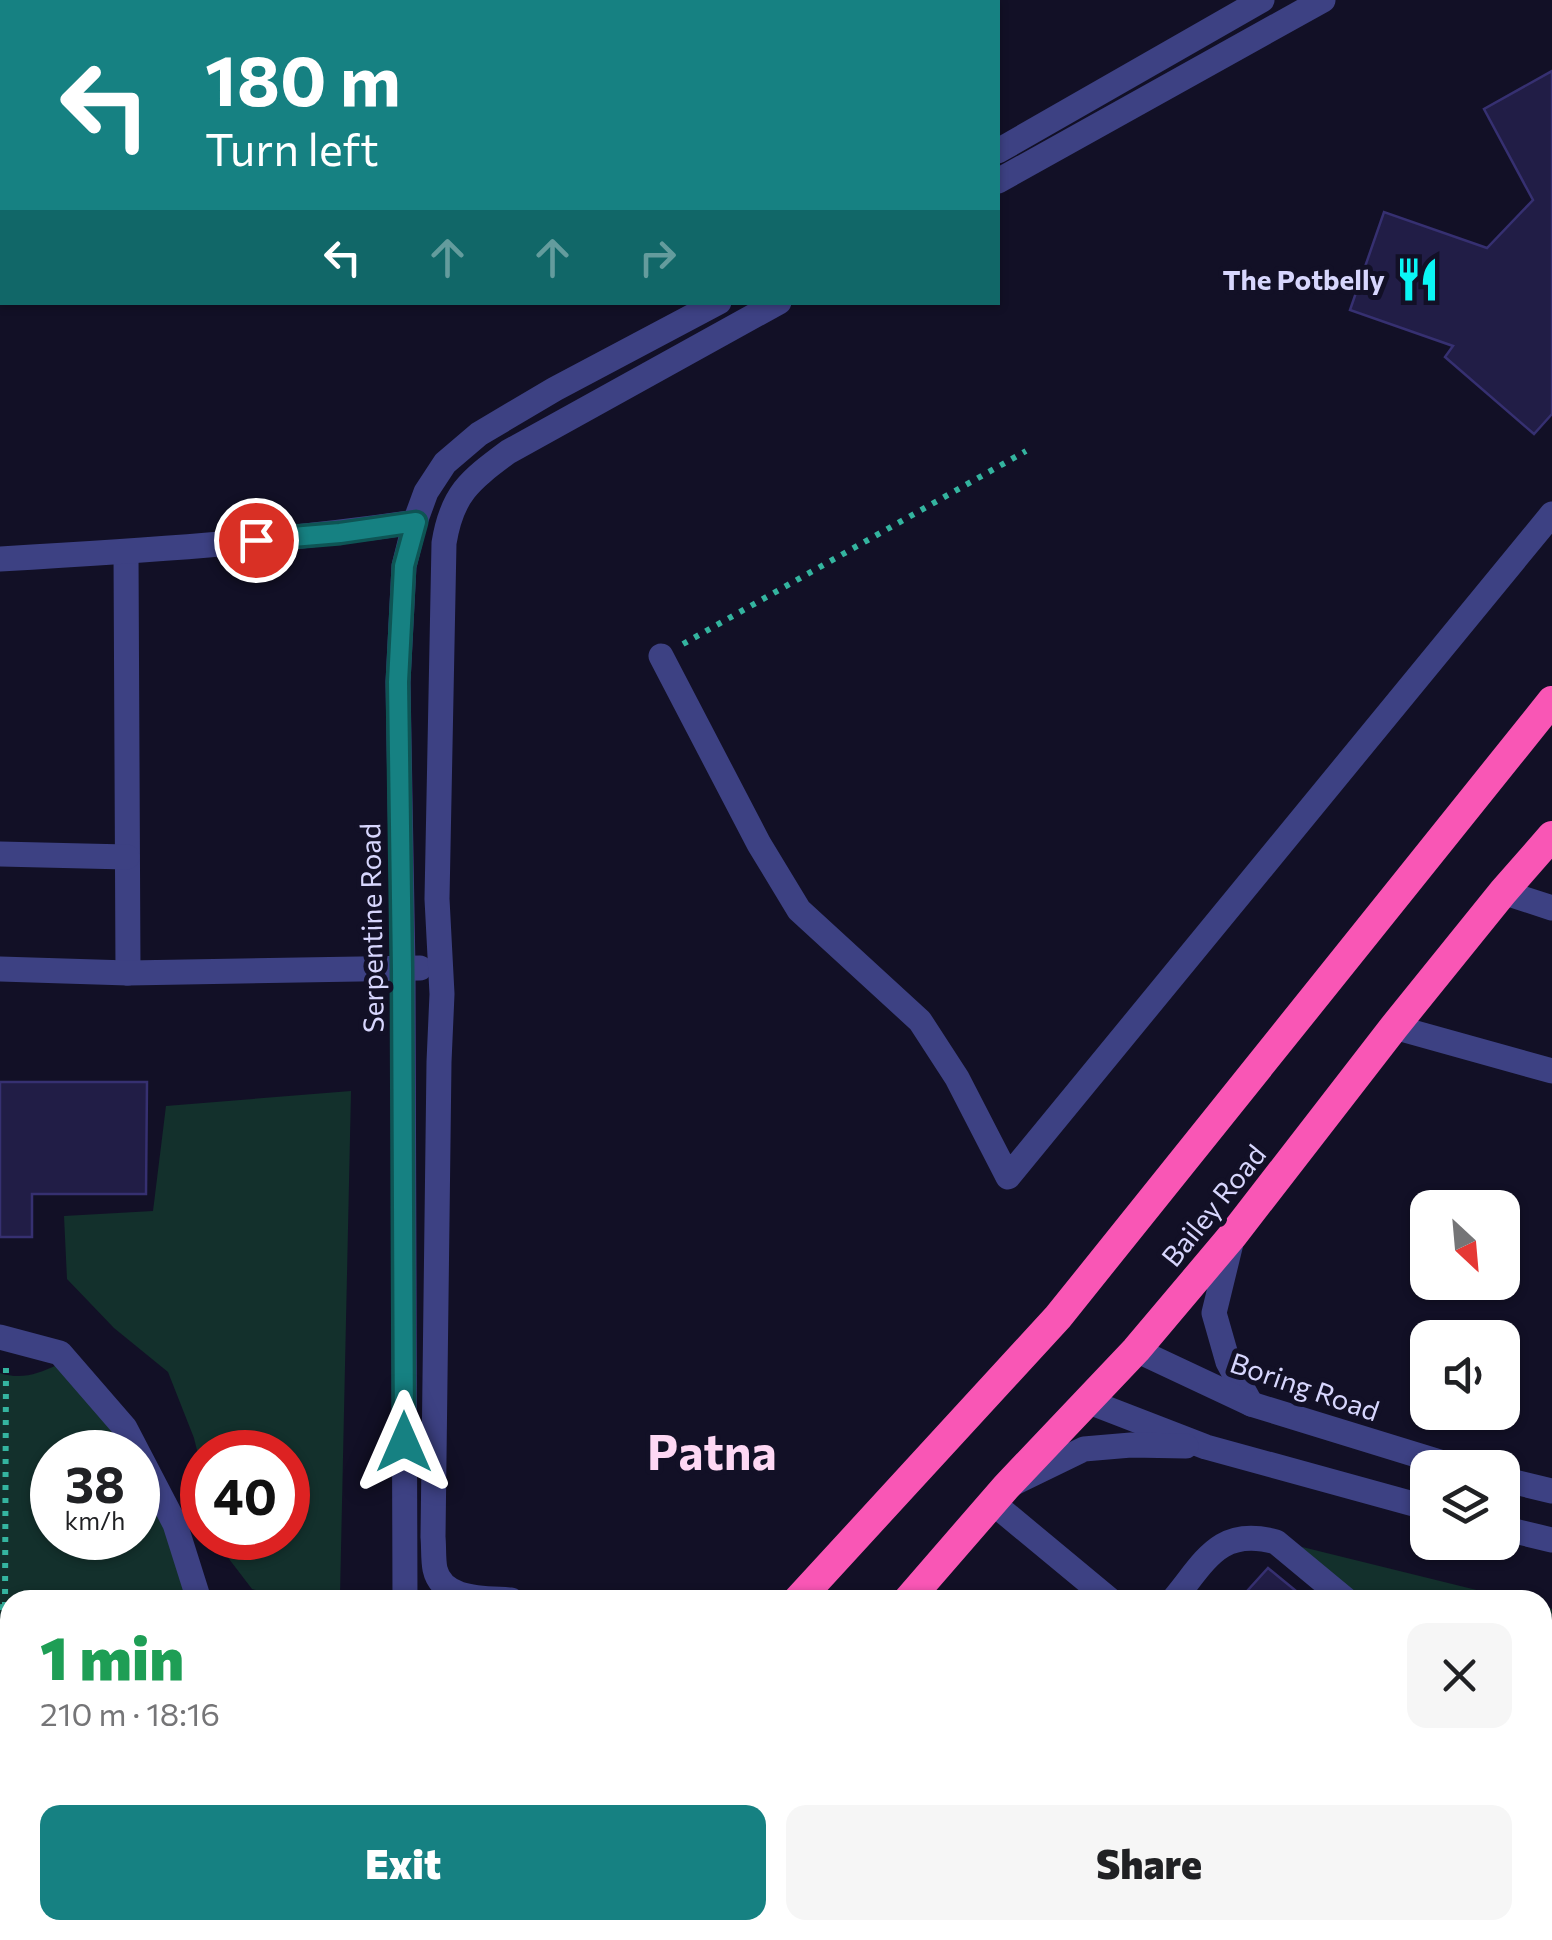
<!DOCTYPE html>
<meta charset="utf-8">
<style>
:root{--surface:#fff;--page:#f6f6f6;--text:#202124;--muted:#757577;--accent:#168182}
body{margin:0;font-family:Commissioner,sans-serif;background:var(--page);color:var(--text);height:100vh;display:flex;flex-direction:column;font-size:38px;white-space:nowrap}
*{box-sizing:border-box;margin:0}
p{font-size:32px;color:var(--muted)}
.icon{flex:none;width:55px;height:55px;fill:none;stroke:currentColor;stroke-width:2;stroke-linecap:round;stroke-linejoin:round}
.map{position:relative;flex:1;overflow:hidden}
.side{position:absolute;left:0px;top:1590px;width:1552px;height:350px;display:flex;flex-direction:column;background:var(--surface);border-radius:30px 30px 0 0;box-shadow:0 2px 8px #0004}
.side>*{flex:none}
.top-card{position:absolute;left:0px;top:0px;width:1000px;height:305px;box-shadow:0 2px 8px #0004;background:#168182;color:#fff;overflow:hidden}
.needle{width:65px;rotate:154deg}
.fabs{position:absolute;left:1410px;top:1190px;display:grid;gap:20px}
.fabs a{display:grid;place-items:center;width:110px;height:110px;border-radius:20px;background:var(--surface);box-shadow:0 2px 8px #0004;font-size:50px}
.speed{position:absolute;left:30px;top:1430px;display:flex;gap:20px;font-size:50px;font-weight:700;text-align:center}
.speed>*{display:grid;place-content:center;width:130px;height:130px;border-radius:50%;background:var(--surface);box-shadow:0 2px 8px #0004;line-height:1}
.speed small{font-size:25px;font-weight:400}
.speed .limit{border:15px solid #d22;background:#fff;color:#111}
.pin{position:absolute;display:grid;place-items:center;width:85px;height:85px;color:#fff;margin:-42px;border:5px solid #fff;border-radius:50%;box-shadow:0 2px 10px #0007}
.me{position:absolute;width:110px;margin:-55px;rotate:0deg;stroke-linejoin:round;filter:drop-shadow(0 0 8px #0008)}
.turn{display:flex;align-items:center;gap:35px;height:210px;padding:0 40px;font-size:45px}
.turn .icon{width:130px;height:130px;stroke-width:2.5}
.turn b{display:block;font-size:70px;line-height:85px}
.lanes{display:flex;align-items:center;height:95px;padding:0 40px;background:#0003;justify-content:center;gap:50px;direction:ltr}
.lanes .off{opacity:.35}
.round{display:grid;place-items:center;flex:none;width:105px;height:105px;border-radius:20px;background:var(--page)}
.head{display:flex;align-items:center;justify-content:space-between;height:170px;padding:0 40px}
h1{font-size:60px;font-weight:800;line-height:75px;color:#1e9e55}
.cta{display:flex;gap:20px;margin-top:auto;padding:20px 40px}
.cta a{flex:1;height:115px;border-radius:20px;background:var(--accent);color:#fff;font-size:40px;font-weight:800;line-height:115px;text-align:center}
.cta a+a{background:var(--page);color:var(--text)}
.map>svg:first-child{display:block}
.green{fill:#13302c}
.building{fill:#211d46;stroke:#363071;stroke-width:2.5}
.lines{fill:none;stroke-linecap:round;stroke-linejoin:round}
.path{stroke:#34b49f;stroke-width:6;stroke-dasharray:5 8;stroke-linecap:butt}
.minor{stroke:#3d4183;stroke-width:25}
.highway{stroke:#f956b5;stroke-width:30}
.route-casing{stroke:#0e5454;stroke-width:25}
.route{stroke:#168182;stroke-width:18}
.labels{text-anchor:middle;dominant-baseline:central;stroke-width:10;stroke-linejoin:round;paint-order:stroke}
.poi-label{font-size:28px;font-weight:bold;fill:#d7d6fd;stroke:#121026;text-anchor:end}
.street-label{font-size:28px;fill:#d7d6fd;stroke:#121026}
.town-label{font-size:48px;font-weight:bold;fill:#fed8f4;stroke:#121026}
</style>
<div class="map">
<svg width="1552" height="1940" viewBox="0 0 1552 1940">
<rect width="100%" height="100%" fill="#121026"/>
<g class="green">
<path d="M351 1091 340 1595 285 1599 252 1589 226 1555 222 1538H288V1452H202V1470L194 1438 168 1372 114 1328 67 1279 64 1216 153 1211 166 1106Z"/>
<path d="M57 1365 132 1452H52V1538H138V1463L193 1600H10V1890H0V1373C21 1380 38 1374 57 1365Z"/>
<path d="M1282 1542 1517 1600H1362Z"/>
<path d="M1543 1606 1552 1609V1940H1445L1452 1930H1542Z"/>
<path d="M91 1930H330V1940H84Z"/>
<path d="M1194 1930H1383L1394 1940H1203Z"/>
</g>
<g class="building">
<path d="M1552 71V414L1534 434 1445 357 1453 346 1350 310 1384 212 1487 248 1533 200 1484 109Z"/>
<path d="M0 1082H147L146 1194H32V1237H0Z"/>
<path d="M1268 1568 1307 1600H1239Z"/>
<path d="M932 1930H1026L1033 1940H917Z"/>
</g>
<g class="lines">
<g class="path">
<path d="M683 644 1026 451"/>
<path d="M0 1607 10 1608"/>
<path d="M5 1607 6 1366"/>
<path d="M1 1940 4 1653"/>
</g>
<g class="minor">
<path d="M504 0 507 2"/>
<path d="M404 2 411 0"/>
<path d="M998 151 1262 0"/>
<path d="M998 181 1323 0"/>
<path d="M126 552 128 973"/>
<path d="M0 559C139 551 278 542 415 522"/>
<path d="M661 656 759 844 799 910 920 1021 957 1078 1008 1177 1552 514"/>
<path d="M0 854 127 857"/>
<path d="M1503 892 1552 908"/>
<path d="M0 969 128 973 420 968"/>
<path d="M1394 1027 1552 1071"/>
<path d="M1233 1235 1214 1313 1228 1362 1251 1404"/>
<path d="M0 1337 60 1353 125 1428 175 1524 199 1600"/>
<path d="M1136 1350 1251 1404 1459 1468"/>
<path d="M1087 1401 1206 1447 1428 1508"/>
<path d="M1502 1479 1552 1491"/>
<path d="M1014 1483 1084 1449 1131 1445 1186 1446"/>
<path d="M993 1503 1110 1600"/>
<path d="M1502 1528 1552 1540"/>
<path d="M405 1600 403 969 398 682 404 566 415 522 426 492 445 463 479 434 555 389 719 302"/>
<path d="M511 1600C485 1598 442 1601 435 1569 433 1559 434 1547 433 1537L439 1062 442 994 437 899 444 543C452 494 469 481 508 452L779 302"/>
<path d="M1173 1600C1205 1562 1219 1526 1276 1542L1346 1600"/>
<path d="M1542 1770 1547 1776 1542 1785"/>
<path d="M1152 1930 1160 1940"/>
<path d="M72 1940 81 1930"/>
<path d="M396 1940 397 1930"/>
<path d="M1432 1940 1441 1930"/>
</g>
<g class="highway">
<path d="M798 1600 1058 1317 1552 701"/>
<path d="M908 1600 1006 1487 1136 1350 1233 1235 1394 1027 1503 892 1552 836"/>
<path d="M527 1940 535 1930"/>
<path d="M629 1940 638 1930"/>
</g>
</g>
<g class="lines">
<defs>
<path id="route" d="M256 540 340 533 416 522 404 566 398 682 402 969 404 1442"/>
</defs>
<use href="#route" class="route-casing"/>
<use href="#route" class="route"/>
</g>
<defs>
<symbol id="restaurant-bare" viewBox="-9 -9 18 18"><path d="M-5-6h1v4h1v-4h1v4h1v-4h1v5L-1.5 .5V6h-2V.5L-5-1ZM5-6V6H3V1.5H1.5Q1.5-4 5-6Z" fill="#0af6f5" stroke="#121026" stroke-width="2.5" paint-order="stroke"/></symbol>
</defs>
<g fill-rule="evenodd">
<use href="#restaurant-bare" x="1386" y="248" width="63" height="63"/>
</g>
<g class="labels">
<g class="poi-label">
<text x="1385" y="279">The Potbelly</text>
</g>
<g class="street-label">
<text transform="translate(371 928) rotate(-91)">Serpentine Road</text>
<text transform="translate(1213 1205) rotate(-51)">Bailey Road</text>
<text transform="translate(1305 1386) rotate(19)">Boring Road</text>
</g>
<g class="town-label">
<text x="712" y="1450">Patna</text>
</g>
</g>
</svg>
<div class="fabs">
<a><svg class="needle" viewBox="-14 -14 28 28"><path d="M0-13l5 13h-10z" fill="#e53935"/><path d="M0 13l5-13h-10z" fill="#757577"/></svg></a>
<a><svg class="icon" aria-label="sound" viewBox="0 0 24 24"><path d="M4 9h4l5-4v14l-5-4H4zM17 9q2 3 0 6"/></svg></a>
<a><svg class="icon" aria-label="layers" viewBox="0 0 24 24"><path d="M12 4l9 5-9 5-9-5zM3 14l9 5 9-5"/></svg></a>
</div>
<div class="speed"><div>38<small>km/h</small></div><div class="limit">40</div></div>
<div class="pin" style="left:256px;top:540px;background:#d93025"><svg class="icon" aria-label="arrive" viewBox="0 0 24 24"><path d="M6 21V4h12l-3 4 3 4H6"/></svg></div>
<svg class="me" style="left:404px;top:1442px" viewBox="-20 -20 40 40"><path d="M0-17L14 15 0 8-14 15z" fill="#168182" stroke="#fff" stroke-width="4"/></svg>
<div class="top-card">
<div class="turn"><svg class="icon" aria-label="left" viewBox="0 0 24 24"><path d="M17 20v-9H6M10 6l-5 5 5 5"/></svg><div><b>180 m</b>Turn left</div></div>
<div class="lanes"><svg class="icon" aria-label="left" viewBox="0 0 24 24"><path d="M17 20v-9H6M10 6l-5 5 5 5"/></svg><svg class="icon off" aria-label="ahead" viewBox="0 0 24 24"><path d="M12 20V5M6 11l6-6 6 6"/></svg><svg class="icon off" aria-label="ahead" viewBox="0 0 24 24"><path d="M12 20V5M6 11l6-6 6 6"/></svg><svg class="icon off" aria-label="right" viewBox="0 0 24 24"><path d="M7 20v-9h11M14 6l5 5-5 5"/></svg></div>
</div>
<section class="side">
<div class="head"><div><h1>1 min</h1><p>210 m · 18:16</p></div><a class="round"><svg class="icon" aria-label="close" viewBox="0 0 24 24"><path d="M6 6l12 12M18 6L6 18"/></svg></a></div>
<div class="cta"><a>Exit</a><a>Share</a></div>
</section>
</div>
